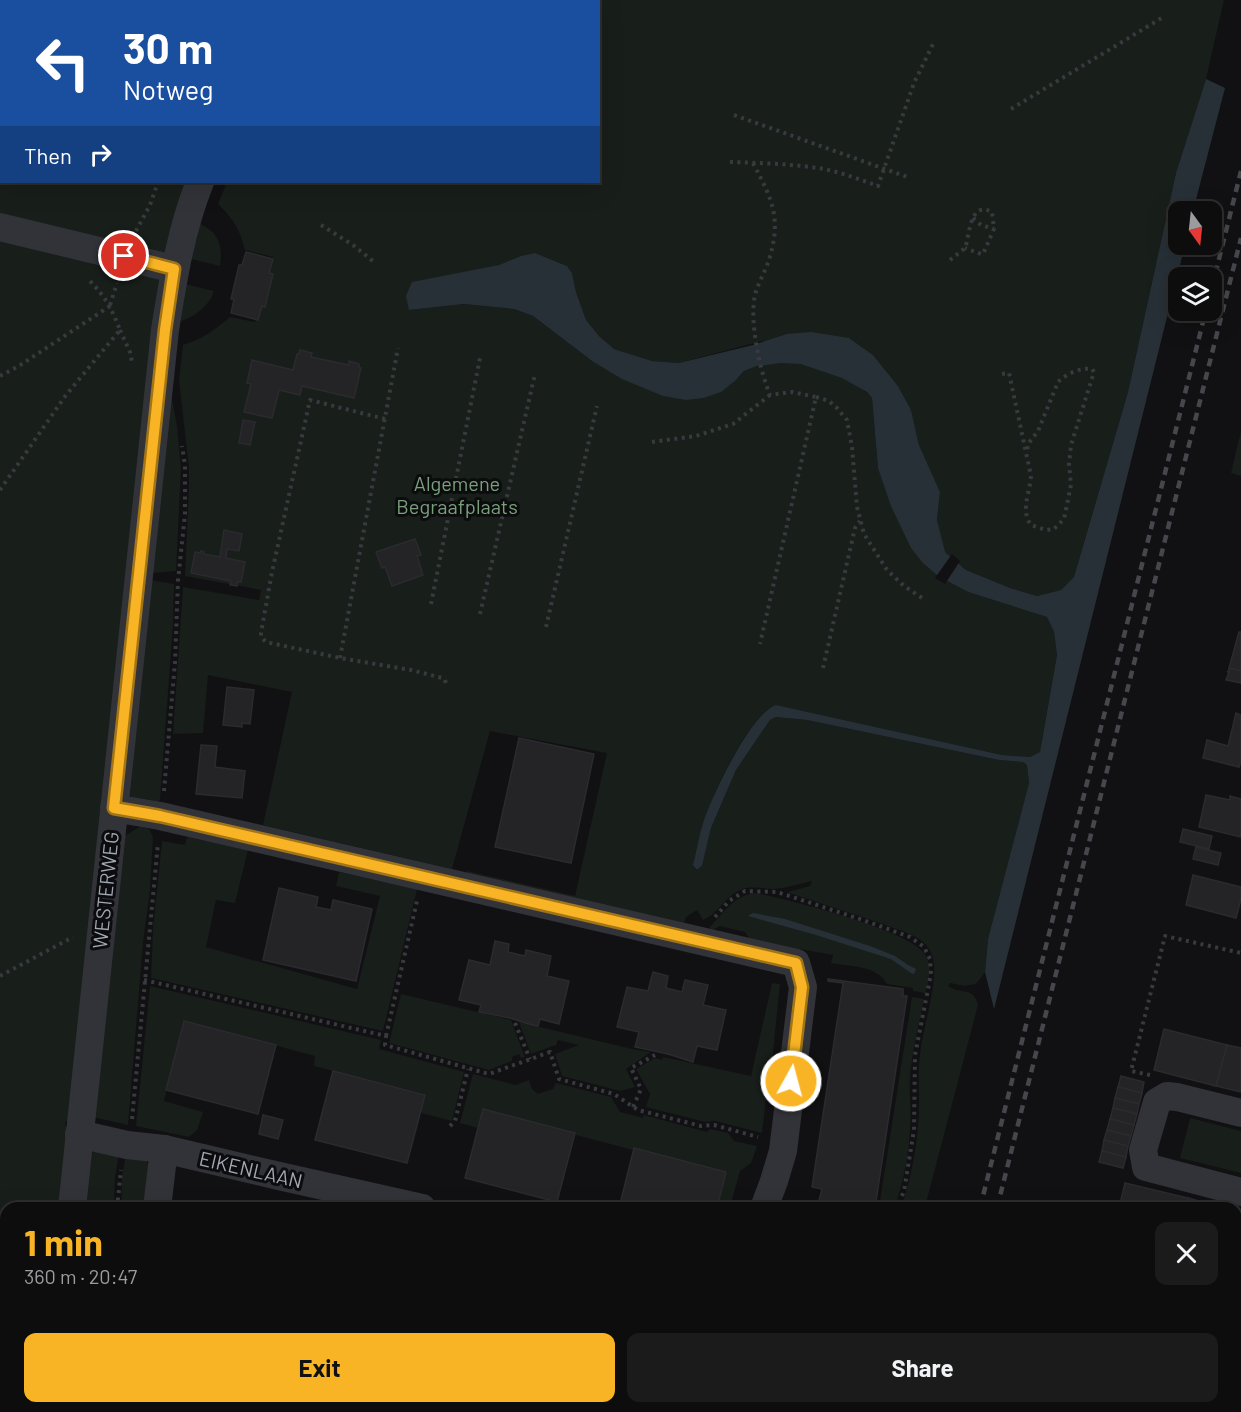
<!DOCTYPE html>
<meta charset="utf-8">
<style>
:root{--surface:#0d0d0e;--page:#1b1b1c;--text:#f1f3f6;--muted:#9a9c9e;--line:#2d2d2e;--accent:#f8b424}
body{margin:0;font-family:Barlow,sans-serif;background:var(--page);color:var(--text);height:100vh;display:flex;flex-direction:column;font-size:22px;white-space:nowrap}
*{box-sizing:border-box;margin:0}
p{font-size:20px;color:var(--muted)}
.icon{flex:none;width:33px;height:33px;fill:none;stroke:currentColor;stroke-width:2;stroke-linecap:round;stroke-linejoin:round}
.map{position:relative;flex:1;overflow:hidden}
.details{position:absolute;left:0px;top:1202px;width:1242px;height:212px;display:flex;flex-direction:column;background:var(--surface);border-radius:18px 18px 0 0;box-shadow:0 6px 24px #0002,0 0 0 2px var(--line)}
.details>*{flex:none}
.top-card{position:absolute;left:0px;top:0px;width:600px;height:183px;box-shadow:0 6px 24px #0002,0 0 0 2px var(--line);background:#1a4fa0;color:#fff;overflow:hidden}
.needle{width:39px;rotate:165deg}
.tools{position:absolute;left:1168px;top:201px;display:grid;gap:12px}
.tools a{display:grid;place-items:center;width:54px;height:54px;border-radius:12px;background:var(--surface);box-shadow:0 6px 24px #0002,0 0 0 2px var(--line);font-size:30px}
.pin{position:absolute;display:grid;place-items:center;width:51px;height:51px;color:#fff;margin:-26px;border:3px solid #fff;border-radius:50%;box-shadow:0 2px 6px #0007}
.me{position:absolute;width:66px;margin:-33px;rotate:7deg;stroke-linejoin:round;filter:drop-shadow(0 0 4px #0008)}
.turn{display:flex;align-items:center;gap:21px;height:126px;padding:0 24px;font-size:27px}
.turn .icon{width:78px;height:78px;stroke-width:2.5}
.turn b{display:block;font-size:42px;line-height:51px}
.then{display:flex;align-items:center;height:57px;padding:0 24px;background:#0003;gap:12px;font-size:22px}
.round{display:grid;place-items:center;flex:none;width:63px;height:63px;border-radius:12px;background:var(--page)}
.headline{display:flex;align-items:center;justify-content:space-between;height:102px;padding:0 24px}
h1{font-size:36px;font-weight:700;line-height:45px;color:var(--accent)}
.button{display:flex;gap:12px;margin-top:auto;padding:12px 24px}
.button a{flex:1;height:69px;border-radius:12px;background:var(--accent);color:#111;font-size:24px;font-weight:700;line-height:69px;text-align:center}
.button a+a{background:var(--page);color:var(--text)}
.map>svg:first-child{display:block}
.green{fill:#181e19}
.water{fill:#273037}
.pier{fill:#111113}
.building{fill:#242427;stroke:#2b2b2f;stroke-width:1.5}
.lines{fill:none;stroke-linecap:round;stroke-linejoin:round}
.path{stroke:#383a3f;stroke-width:4;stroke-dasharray:3 4.5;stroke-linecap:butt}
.minor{stroke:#323338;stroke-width:28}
.rail{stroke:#45474d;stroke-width:4.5;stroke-dasharray:8 6;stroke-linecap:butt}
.route-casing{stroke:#a17517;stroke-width:15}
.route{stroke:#f8b424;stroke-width:10}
.labels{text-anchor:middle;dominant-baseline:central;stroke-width:6;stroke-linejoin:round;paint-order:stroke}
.park-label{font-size:20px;fill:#78a07b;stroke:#0c0c0e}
.street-label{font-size:20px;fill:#a2a8b4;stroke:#0c0c0e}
</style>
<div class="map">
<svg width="1241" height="1412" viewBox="0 0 1241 1412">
<rect width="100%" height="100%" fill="#111113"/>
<g class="green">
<path d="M0 0H287L286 2H2V182H194L69 1121H66L65 1126 68 1127 59 1207 6 1208V1407H38L37 1412H0Z"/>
<path d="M415 0H1224L1206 79 1176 173 1128 392 1074 577 1061 590 1037 596 1010 588 966 570 944 552 937 520 940 492 919 445 911 410 898 386 873 355 849 338 762 341 679 363 652 361 614 349 599 336 586 320 576 292 572 273 567 266 535 253 521 256 499 265 474 271 409 310 464 304 514 309 533 316 592 361 736 380C740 376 742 373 746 370 762 363 785 361 802 364 822 368 859 382 872 398L878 468 938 576 968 592 1047 617 1054 632 1057 655 1040 752 1030 757 1002 755 776 705C750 713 714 792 705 818 700 834 698 852 695 869H698L702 866 711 828 736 770 770 720 776 717 807 720 999 760 1023 762 1027 765 1029 783 988 939 985 972 976 984 964 986 950 983 948 986C960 995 974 986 978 1005L925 1207H901C913 1174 919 1135 919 1100 919 1085 918 1070 920 1054 923 1027 936 991 934 964 933 956 931 950 925 944 915 934 901 931 888 926 855 914 822 904 789 893L788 892 810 886 812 881C799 884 786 888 774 889 763 889 751 885 740 890 725 897 718 914 703 920L697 910 686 917 684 924 465 879 467 871 575 896 607 753 490 731 452 869 263 825 292 692 208 675 203 733 173 734 183 587 259 600 261 590 185 576 189 485V468L179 381 183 345C203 339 214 330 230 317L255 322 273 259V257L245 250C239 228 234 220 218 204L227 182H598V2H415Z"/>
<path d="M200 224C219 232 223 247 220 266L191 259Z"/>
<path d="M185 284 214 291C209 306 196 316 181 321L180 319Z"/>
<path d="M171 394 177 426 181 468 176 571 152 573Z"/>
<path d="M1241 431V476L1231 473Z"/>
<path d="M150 580 174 584 173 625 160 800 152 808 130 796Z"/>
<path d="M141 826 149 829 153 837 150 890 143 943 128 1125 93 1117 123 837Z"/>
<path d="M187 837 248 850 235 903 216 900 206 947 357 989 380 896 336 886 339 872 417 889 383 1031 151 978 153 929 162 841 185 845Z"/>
<path d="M754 893C786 898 908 930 924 953 933 964 929 980 925 993L913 991V988L887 984C876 965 852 967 831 963L833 955 799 949 798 952 751 941 745 932 720 926 711 931 710 927C724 912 734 896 754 893Z"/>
<path d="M772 983 780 984 771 1071 768 1080 762 1133 715 1121 705 1122 646 1107 650 1094 636 1069 655 1058 662 1060 663 1057 751 1076Z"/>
<path d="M150 986 381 1040 379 1049 464 1072 452 1121 421 1113 425 1094 314 1066 315 1056 183 1021 164 1101 203 1112 197 1130 189 1137 136 1126Z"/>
<path d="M401 994 511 1020 525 1057 521 1058 519 1054 512 1057V1061L489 1070 389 1043Z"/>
<path d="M912 997 924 999C919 1025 912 1051 910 1078 909 1095 912 1112 910 1129 909 1156 903 1182 895 1207H879Z"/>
<path d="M519 1022 632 1049 651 1052 626 1069 635 1087 620 1091 562 1076 555 1054 579 1045 558 1040 556 1045 531 1054Z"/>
<path d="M473 1074 516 1085 529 1080 532 1089 538 1094 553 1089 556 1083 611 1097 620 1112 643 1118 644 1115 707 1132 710 1129 728 1133 734 1141 757 1146 751 1163 740 1171 730 1207H720L722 1203 719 1202 726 1173 634 1148 633 1150 576 1135 575 1134 483 1110 478 1128 460 1123Z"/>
<path d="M1190 1118 1241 1131V1173L1180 1158Z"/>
<path d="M96 1150 119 1153 115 1178 114 1207 84 1208 91 1154Z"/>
<path d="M126 1154 146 1161 149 1165V1207L121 1208 122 1177Z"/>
</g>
<g class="water">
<path d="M1206 79 1225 88 1193 211 1179 212V244L1185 245 994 1009 985 972 988 939 1029 783 1027 765 1023 762 999 760 807 720 776 717 770 720 736 770 711 828 702 866 698 869H696L693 865C697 850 699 835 704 820 713 794 751 713 776 705L1002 755 1030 757 1040 752 1057 655 1054 632 1047 617 968 592 938 576 923 563 911 548 891 506 878 468 872 398 867 392 842 378 801 364 781 363 757 366 744 371 736 380 721 392 703 398 686 400 663 396 622 379 592 361 533 316 514 309 464 304 409 310 406 296 412 282 499 265 521 256 535 253 567 266 572 273 576 292 586 320 599 336 614 349 652 361 679 363 753 345 787 334 811 332 849 338 873 355 898 386 911 410 919 445 940 492 937 520 945 552 966 570 1010 588 1037 596 1061 590 1074 577 1128 392 1176 173Z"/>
<path d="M753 913 785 919 870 946 895 956 908 965 916 969 914 974 911 973 891 959 816 935 748 916Z"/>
</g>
<path class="pier" d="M952 554 960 561 945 584 935 578Z"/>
<g class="building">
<path d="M246 252 273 259 269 273 273 274 265 307 262 306 258 320 231 313 234 299H231L239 265H242Z"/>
<path d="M300 350 312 353 311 357 349 365V361L359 364V368H361L354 398 302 386 300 395 279 390 272 418 244 412 251 384 247 383 252 360 293 370 297 354H299Z"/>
<path d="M243 420 255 422 250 445 239 443Z"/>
<path d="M224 530 242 534 239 551 227 549 226 558 245 562 241 582H237V586L230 585 231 581 191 573 195 552 200 553 201 551 204 552 203 554 220 557Z"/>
<path d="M415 539 421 555 417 556 423 575 392 586 385 567 382 568 376 552Z"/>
<path d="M1239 632H1241V671L1229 668Z"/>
<path d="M1229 668 1241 671V683L1226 680 1229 672H1227L1229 671Z"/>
<path d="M227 687 254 690 250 724 242 723V727L223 725Z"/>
<path d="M1236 713 1241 715V761L1239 767 1203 758 1207 740 1228 746Z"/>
<path d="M519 738 594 754 571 863 495 847Z"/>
<path d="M201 745 217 746 215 767 245 771 242 798 196 794Z"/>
<path d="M1206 795 1230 800V796L1241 799V837L1199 827Z"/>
<path d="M1183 829 1212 836 1209 849 1180 842Z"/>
<path d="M1196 847 1221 853 1218 865 1193 859Z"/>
<path d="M1193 875 1241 887V899L1236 918 1186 905Z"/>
<path d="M279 888 318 897 316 907 331 910 333 900 372 909 356 981 263 960Z"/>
<path d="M495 941 509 944 508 952 525 956 526 950 551 956 547 976 569 981 559 1024 540 1019 538 1026 529 1024 510 1018 479 1012 481 1005 459 1000 469 960 490 965Z"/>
<path d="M653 972 668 976 666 988 682 992 685 980 708 985 703 1005 726 1010 717 1050 697 1046 693 1062 668 1054 635 1047 639 1032 617 1027 627 987 648 991Z"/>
<path d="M828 979 903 989V996H907L875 1208H817L822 1189 812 1187 843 983 828 981Z"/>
<path d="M184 1021 276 1045 258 1114 166 1090Z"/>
<path d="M1164 1029 1227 1045 1216 1086 1154 1070Z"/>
<path d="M1227 1045 1241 1048V1092L1216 1086Z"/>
<path d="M333 1071 425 1095 407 1163 315 1140Z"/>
<path d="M1121 1076 1144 1082 1142 1093 1118 1087Z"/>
<path d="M1118 1087 1142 1093 1139 1104 1115 1098Z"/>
<path d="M1115 1098 1139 1104 1137 1114 1113 1108Z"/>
<path d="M1113 1108 1137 1114 1134 1125 1110 1119Z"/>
<path d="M483 1109 575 1133 557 1202 465 1178Z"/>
<path d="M263 1115 283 1120 278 1139 259 1134Z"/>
<path d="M1110 1119 1134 1125 1131 1136 1107 1130Z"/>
<path d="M1107 1130 1131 1136 1128 1146 1104 1140Z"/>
<path d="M1104 1140 1128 1146 1126 1157 1102 1151Z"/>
<path d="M634 1148 726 1172 717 1208H619Z"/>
<path d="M1102 1151 1126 1157 1123 1168 1099 1162Z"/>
<path d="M1125 1183 1188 1198 1186 1208H1119Z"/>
<path d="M1188 1198 1224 1208H1186Z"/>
<path d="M1236 1211 1241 1212 1240 1255 1236 1254Z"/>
<path d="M1236 1372 1241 1373V1412H1222L1202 1407H1236Z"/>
<path d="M184 1407H227L226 1412H183Z"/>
<path d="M323 1407H346L370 1410V1412H323Z"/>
<path d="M459 1407H460L480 1412H457Z"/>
<path d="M460 1407H490L488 1412H480Z"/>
<path d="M538 1407H554L552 1412H537Z"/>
<path d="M623 1407H654L653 1412H622Z"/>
<path d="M749 1407H786L784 1412H747Z"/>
<path d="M788 1407H814L813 1412H800Z"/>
<path d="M1037 1407H1054L1062 1409 1061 1412H1036Z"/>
</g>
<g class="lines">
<g class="path">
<path d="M22 0 23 2"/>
<path d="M257 2V0"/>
<path d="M1011 109 1165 16"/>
<path d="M734 115 910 178"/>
<path d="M730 162C761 163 794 164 824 169 843 173 861 180 878 186L914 83 933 44"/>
<path d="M753 163C772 199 782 218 769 260 765 272 758 283 755 295 749 321 760 371 770 395L792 392 816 397 760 644"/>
<path d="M973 218 981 225 994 229"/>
<path d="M321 225 353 245 374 262"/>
<path d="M136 231 150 205 158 182"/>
<path d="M950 260 965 248C970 236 969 200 992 212L994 229 983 254H981L965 248"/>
<path d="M110 305 117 283"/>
<path d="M120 330 130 352 132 362"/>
<path d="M1002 374 1009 373 1031 476C1030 493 1020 510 1031 525L1046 530 1054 529 1064 519 1071 485 1069 464 1071 445 1094 372 1092 369C1081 367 1066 374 1058 382L1038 431 1028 444 1027 451"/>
<path d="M0 376 19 366 110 306"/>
<path d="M816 397 829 401 837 408 847 420 852 447 857 507 864 534 887 570 904 586 925 600"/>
<path d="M385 419 310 400 272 572 261 633V637L266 642 340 658 411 670 442 678 445 680 446 684"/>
<path d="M652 442 696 436 733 424 770 395"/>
<path d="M0 490 66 395 120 330C111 307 106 298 90 281"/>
<path d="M431 604 480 358"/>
<path d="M480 614 535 374"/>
<path d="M546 627 597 406"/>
<path d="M340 658 398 348"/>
<path d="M823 668 855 528 860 521"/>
<path d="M164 791 175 662 178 581 185 514V465L182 446"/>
<path d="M715 917 729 901 745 891 777 892 863 920 910 937 924 947 930 959 931 974 915 1055 914 1130 904 1191 897 1208"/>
<path d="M0 976 73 937"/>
<path d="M144 980 386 1036 385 1045 489 1074 550 1052 559 1079 614 1094 638 1110 701 1126 714 1125 758 1137"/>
<path d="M515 1023 530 1059"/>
<path d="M386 1036 417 901"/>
<path d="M1150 1075 1131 1071 1165 936 1241 953"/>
<path d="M633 1107 641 1089 631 1068 655 1055"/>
<path d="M132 1119 158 843"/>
<path d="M450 1126 455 1121 468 1069"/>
<path d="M117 1208 121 1170"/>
<path d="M95 1412V1407"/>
<path d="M832 1412 833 1407"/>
</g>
<g class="minor">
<path d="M298 2 299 0"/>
<path d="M0 227 174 269"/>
<path d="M114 808 160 816 796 963 803 987 783 1151 774 1181 764 1208"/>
<path d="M1241 1113 1177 1097 1167 1096 1157 1102 1143 1150 1146 1167 1241 1192"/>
<path d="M79 1134 127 1145 164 1149 279 1176 422 1208"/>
<path d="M72 1208 165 330C173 280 181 229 200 182"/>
<path d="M157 1208 164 1149"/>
<path d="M1146 1407 1166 1412"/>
<path d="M51 1412V1407"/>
<path d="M134 1412 135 1407"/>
<path d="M416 1412 417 1407"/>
<path d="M696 1412 698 1407"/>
<path d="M1086 1412 1087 1407"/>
</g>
<g class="rail">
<path d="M1212 287 1241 171"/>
<path d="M980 1208 1206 310"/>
<path d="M997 1208 1241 238"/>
<path d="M929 1412 930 1407"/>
<path d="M945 1412 947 1407"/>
</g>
</g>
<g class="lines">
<defs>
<path id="route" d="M124 256 174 269 165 330 114 808 160 816 796 963 802 987 791 1081"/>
</defs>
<use href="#route" class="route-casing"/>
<use href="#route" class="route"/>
</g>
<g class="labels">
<g class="park-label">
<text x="457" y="483">Algemene<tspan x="457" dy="23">Begraafplaats</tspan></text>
</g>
<g class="street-label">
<text transform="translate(105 890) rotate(-84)">WESTERWEG</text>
<text transform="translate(251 1169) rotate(13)">EIKENLAAN</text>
</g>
</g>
</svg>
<div class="tools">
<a><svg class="needle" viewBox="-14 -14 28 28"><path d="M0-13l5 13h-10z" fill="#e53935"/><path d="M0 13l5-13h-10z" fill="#9a9c9e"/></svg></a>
<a><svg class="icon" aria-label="layers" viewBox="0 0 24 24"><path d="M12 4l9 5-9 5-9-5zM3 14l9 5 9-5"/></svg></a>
</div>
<div class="pin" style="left:124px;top:256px;background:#d93025"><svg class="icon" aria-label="arrive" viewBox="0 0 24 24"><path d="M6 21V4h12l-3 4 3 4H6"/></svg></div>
<svg class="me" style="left:791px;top:1081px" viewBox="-20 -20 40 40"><circle r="17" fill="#f8b424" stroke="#fff" stroke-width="3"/><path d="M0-11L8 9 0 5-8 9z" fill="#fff"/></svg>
<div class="top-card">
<div class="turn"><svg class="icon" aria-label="left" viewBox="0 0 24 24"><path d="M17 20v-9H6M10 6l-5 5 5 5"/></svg><div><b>30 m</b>Notweg</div></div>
<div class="then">Then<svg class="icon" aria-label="right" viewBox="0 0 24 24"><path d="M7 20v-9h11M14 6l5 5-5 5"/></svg></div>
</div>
<section class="details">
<div class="headline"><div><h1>1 min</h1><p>360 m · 20:47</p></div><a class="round"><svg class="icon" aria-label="close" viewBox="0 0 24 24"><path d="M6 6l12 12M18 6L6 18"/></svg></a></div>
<div class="button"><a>Exit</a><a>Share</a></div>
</section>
</div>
